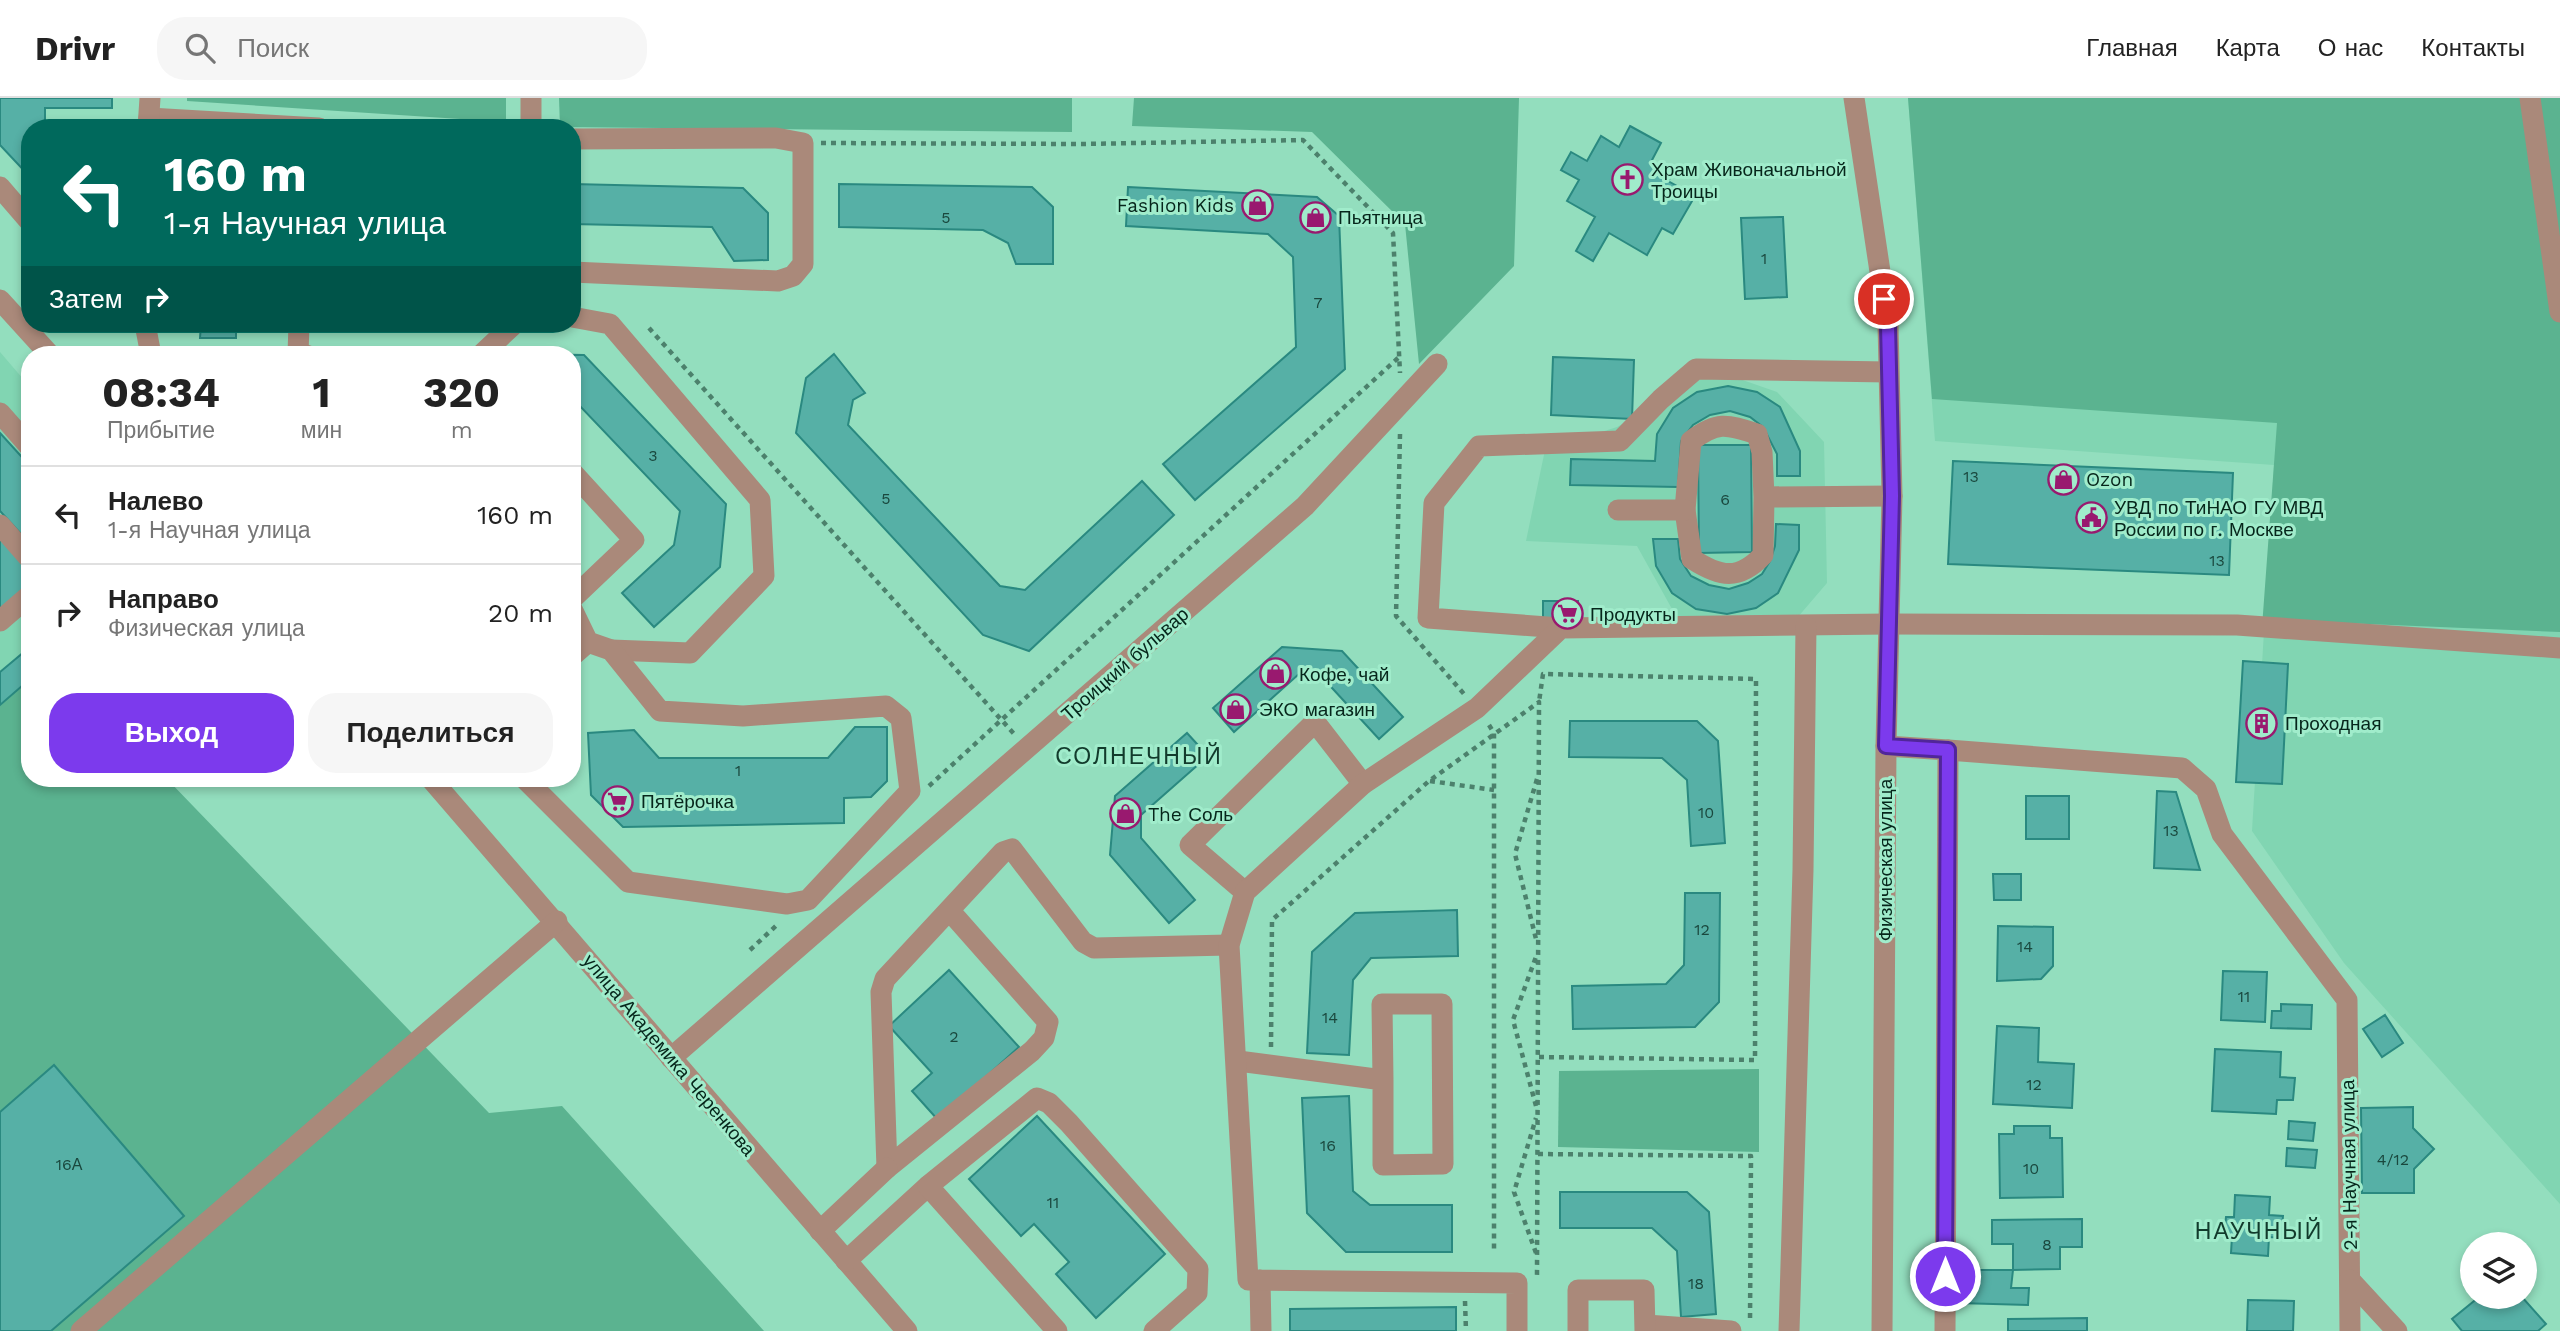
<!DOCTYPE html>
<html lang="ru">
<meta charset="utf-8">
<style>
:root{--surface:#fff;--page:#f6f6f6;--text:#222;--muted:#767676;--line:#e0e0e0;--accent:#7c3aed}
body{margin:0;font-family:"Work Sans",sans-serif;background:var(--page);color:var(--text);height:100vh;display:flex;flex-direction:column;font-size:26px;white-space:nowrap}
*{box-sizing:border-box;margin:0}
p{font-size:23px;color:var(--muted)}
.icon{flex:none;width:38px;height:38px;fill:none;stroke:currentColor;stroke-width:2;stroke-linecap:round;stroke-linejoin:round}
.map{position:relative;flex:1;overflow:hidden}
.sheet{position:absolute;left:21px;top:248px;width:560px;height:441px;display:flex;flex-direction:column;background:var(--surface);border-radius:28px;box-shadow:0 4px 10px #0003}
.sheet>*{flex:none}
.top-card{position:absolute;left:21px;top:21px;width:560px;height:214px;border-radius:28px;box-shadow:0 4px 10px #0003;background:#00695c;color:#fff;overflow:hidden}
.controls{position:absolute;left:2460px;top:1134px;display:grid;gap:14px}
.controls a{display:grid;place-items:center;width:77px;height:77px;border-radius:50%;background:var(--surface);box-shadow:0 4px 10px #0003;font-size:35px}
.pin{position:absolute;display:grid;place-items:center;width:60px;height:60px;color:#fff;margin:-30px;border:4px solid #fff;border-radius:50%;box-shadow:0 2px 7px #0007}
.me{position:absolute;width:77px;margin:-38px;rotate:0deg;stroke-linejoin:round;filter:drop-shadow(0 0 5px #0008)}
.turn{display:flex;align-items:center;gap:24px;height:147px;padding:0 28px;font-size:32px}
.turn .icon{width:91px;height:91px;stroke-width:2.5}
.turn b{display:block;font-size:49px;line-height:60px}
.then{display:flex;align-items:center;height:66px;padding:0 28px;background:#0003;gap:14px;font-size:26px}
.eta{display:flex;justify-content:space-evenly;align-items:center;height:119px;text-align:center}
.eta b{font-size:42px;font-weight:700;line-height:49px}
.button{display:flex;gap:14px;margin-top:auto;padding:14px 28px}
.button a{flex:1;height:80px;border-radius:28px;background:var(--accent);color:#fff;font-size:28px;font-weight:700;line-height:80px;text-align:center}
.button a+a{background:var(--page);color:var(--text)}
ul{padding:0;list-style:none}
li{display:flex;align-items:center;gap:21px;height:98px;padding:0 28px;border-top:2px solid var(--line)}
li div{flex:1}
li b{display:block;font-size:26px}
li em{font-style:normal}
header{display:flex;align-items:center;gap:42px;box-sizing:border-box;height:98px;padding:0 35px;background:var(--surface);border-bottom:2px solid var(--line)}
header strong{font-size:33px}
nav{display:flex;gap:38px;margin-inline-start:auto;font-size:24px}
.search{width:490px;height:63px;background:var(--page);display:flex;align-items:center;gap:18px;box-sizing:border-box;padding:0 24px;border-radius:28px;color:var(--muted);font-size:26px}
.map>svg:first-child{display:block}
.built{fill:#81d5b2}
.green{fill:#5bb390}
.building{fill:#56b0a6;stroke:#2a8980;stroke-width:2}
.lines{fill:none;stroke-linecap:round;stroke-linejoin:round}
.path{stroke:#4c816c;stroke-width:4.5;stroke-dasharray:5 5;stroke-linecap:butt}
.minor{stroke:#aa897a;stroke-width:21}
.route-casing{stroke:#51269a;stroke-width:18}
.route{stroke:#7c3aed;stroke-width:12}
.labels{text-anchor:middle;dominant-baseline:central;stroke-width:6;stroke-linejoin:round;paint-order:stroke}
.number-label{font-size:16px;fill:#1a483e}
.poi-label{font-size:19px;fill:#06261b;stroke:#a0eccb;text-anchor:start}
.street-label{font-size:19px;fill:#06261b;stroke:#a0eccb}
.quarter-label{font-size:23px;letter-spacing:2px;fill:#123b2c;stroke:#a0eccb}
</style>
<header>
<strong>Drivr</strong>
<div class="search"><svg class="icon" aria-label="search" viewBox="0 0 24 24"><circle cx="10" cy="10" r="6"/><path d="M15 15l6 6"/></svg>Поиск</div>
<nav><a>Главная</a><a>Карта</a><a>О нас</a><a>Контакты</a></nav>
</header>
<div class="map">
<svg width="2560" height="1233" viewBox="0 0 2560 1233">
<rect width="100%" height="100%" fill="#93debe"/>
<g class="built">
<path d="M1908 0H2560V1106L2344 865 2252 733 2274 367 1935 343Z"/>
<path d="M0 254 30 289V581L0 607Z"/>
<path d="M1711 271 1777 294 1824 344 1827 485 1797 520 1682 529 1637 448 1526 443 1545 352 1617 329 1684 292Z"/>
</g>
<g class="green">
<path d="M187 0H506V24L187 3Z"/>
<path d="M559 0H1072V34L560 29Z"/>
<path d="M1134 0H1519L1514 168 1419 266 1405 126 1312 34 1132 28Z"/>
<path d="M1908 0H2560V534L2295 523 2262 529 2277 325 1932 301Z"/>
<path d="M30 581V681H167L489 1015 562 1008 764 1233H0V607Z"/>
<path d="M1759 971V1054L1558 1049 1559 973Z"/>
</g>
<g class="building">
<path d="M0 0H112V10H45V30H30V79L0 47Z"/>
<path d="M1630 28 1661 45 1651 64 1672 77 1668 83 1695 98 1673 136 1662 130 1647 157 1609 135 1593 163 1576 153 1595 119 1567 103 1579 82 1561 72 1571 54 1587 63 1601 38 1619 49Z"/>
<path d="M572 86 743 90 768 115V162L734 163 712 129 572 126Z"/>
<path d="M839 86 1032 89 1053 109V166H1016L1008 145 983 132 839 129Z"/>
<path d="M1128 89 1317 99 1339 118 1345 271 1195 402 1163 366 1296 249 1293 159 1268 136 1126 128Z"/>
<path d="M1783 119 1787 199 1745 201 1741 120Z"/>
<path d="M201 226H236V240H200Z"/>
<path d="M526 256 584 257 726 406 720 469 654 529 622 495 674 447 680 413 579 307 572 308V257Z"/>
<path d="M834 256 865 295 853 302 848 327 1000 488 1025 492 1142 383 1174 417 1029 553 983 537 796 335 806 280Z"/>
<path d="M1553 259 1634 262 1632 321 1551 317Z"/>
<path d="M1728 288 1757 294 1780 309 1800 353V378H1777V356L1763 329 1750 319 1730 313 1710 317 1693 327 1681 343 1678 389 1570 387 1571 361 1655 363 1657 336 1673 310 1697 294Z"/>
<path d="M0 335 30 368V446L0 413Z"/>
<path d="M1698 347H1751L1752 454 1699 455Z"/>
<path d="M1953 363 2233 375 2229 477 1948 466Z"/>
<path d="M1776 426 1799 427V452L1778 495 1756 510 1727 516 1696 511 1672 495 1656 468 1653 441H1678L1680 461 1691 478 1709 487 1729 491 1748 485 1762 476 1770 463 1775 448Z"/>
<path d="M0 436 30 469V500L0 514Z"/>
<rect x="1543" y="503" width="35" height="26"/>
<path d="M30 549V581L0 607V574Z"/>
<path d="M1282 549 1342 553 1403 619 1379 641 1321 578 1300 575 1234 634 1213 610Z"/>
<path d="M2243 563 2288 566 2282 686 2236 684Z"/>
<path d="M1570 623H1697L1718 643 1725 745 1691 748 1687 682 1662 660 1569 659Z"/>
<path d="M855 629H887V683L871 699 844 700V725L623 729 591 697 588 635 634 632 659 660H828Z"/>
<path d="M1187 635 1208 658 1141 717V740L1195 802 1169 825 1110 757 1115 698Z"/>
<path d="M2157 693 2176 694 2200 772 2154 770Z"/>
<rect x="2026" y="698" width="43" height="43"/>
<path d="M1993 776H2021V802H1994Z"/>
<path d="M1685 795H1720L1719 904 1695 929 1573 931 1572 888 1666 886 1684 867Z"/>
<path d="M1457 812 1458 858 1371 860 1353 882 1349 957 1307 955 1312 854 1355 815Z"/>
<path d="M1998 828 2053 829V868L2041 881 1997 883Z"/>
<path d="M949 872 1019 949 938 1022 912 993 932 975 889 928Z"/>
<path d="M2223 873 2267 874 2265 924 2221 922Z"/>
<path d="M2281 906 2312 907 2311 931 2271 930 2272 913H2281Z"/>
<path d="M2385 917 2403 945 2382 959 2363 931Z"/>
<path d="M1997 928 2039 930 2038 964 2074 966 2072 1010 1993 1006Z"/>
<path d="M2215 951 2281 954 2280 979 2295 980 2293 1002H2277L2276 1016 2212 1013Z"/>
<path d="M54 967 184 1118 51 1233H0V1014Z"/>
<path d="M1349 998 1353 1093 1370 1107H1452V1154H1346L1307 1115 1302 1000Z"/>
<path d="M2413 1009V1030L2434 1051 2414 1071V1095H2362L2361 1010Z"/>
<path d="M1037 1018 1165 1156 1096 1220 1056 1176 1069 1164 1034 1126 1021 1138 969 1081Z"/>
<path d="M2289 1023 2315 1025 2313 1043 2288 1041Z"/>
<path d="M2014 1028H2050V1040H2062L2063 1099 2000 1100 1999 1036H2014Z"/>
<path d="M2287 1050 2317 1052 2315 1070 2286 1068Z"/>
<path d="M1560 1094H1687L1709 1114 1716 1216 1681 1219 1677 1153 1652 1130H1560Z"/>
<path d="M2235 1097 2270 1099 2269 1117 2283 1118 2281 1140 2269 1139 2268 1158 2231 1155 2232 1138H2224L2226 1119H2234Z"/>
<path d="M2082 1121V1149H2060V1171L2013 1172V1146H1992V1122Z"/>
<path d="M1980 1172H2013L2011 1190H2029L2028 1207 1958 1205 1959 1182 1980 1183Z"/>
<path d="M2479 1199H2522L2546 1226 2538 1233H2462L2452 1221Z"/>
<path d="M2248 1202 2294 1203 2293 1233H2247Z"/>
<path d="M1456 1209V1233H1290V1211Z"/>
<path d="M2087 1220V1233H2008V1221Z"/>
</g>
<g class="lines">
<g class="path">
<path d="M821 45 1082 46 1303 42 1393 135 1400 275"/>
<path d="M649 230 1015 637"/>
<path d="M1400 336 1396 518 1464 596"/>
<path d="M1489 627 1494 635V1154"/>
<path d="M1537 681 1515 756 1537 845"/>
<path d="M1430 683 1494 692"/>
<path d="M929 688 1398 260"/>
<path d="M750 852 778 826"/>
<path d="M1271 949 1272 822 1429 683 1539 604 1537 1177"/>
<path d="M1539 959 1755 962 1756 581 1543 576 1539 604"/>
<path d="M1536 1008 1513 922 1537 856"/>
<path d="M1538 1056 1751 1058 1750 1225"/>
<path d="M1536 1155 1514 1094 1536 1020"/>
<path d="M1465 1203 1466 1233"/>
</g>
<g class="minor">
<path d="M1854 0 1888 227 1892 398 1886 648 1882 1233"/>
<path d="M2530 0 2560 214"/>
<path d="M149 20 319 30"/>
<path d="M148 30 150 0"/>
<path d="M531 30V0"/>
<path d="M572 41 776 40 803 45V166L793 178 778 183 572 174"/>
<path d="M0 89 30 124"/>
<path d="M0 202 50 257"/>
<path d="M572 219 610 226 760 402 764 478 690 555 611 552"/>
<path d="M145 226 151 257"/>
<path d="M299 226 298 256 306 257"/>
<path d="M481 257 514 226"/>
<path d="M0 315 30 349"/>
<path d="M572 374 634 442 572 501"/>
<path d="M1764 399 1763 457C1739 483 1720 479 1692 461L1685 412 1691 343C1717 323 1726 326 1757 336L1762 354 1764 399 1892 398"/>
<path d="M1618 412H1685"/>
<path d="M0 427 30 461"/>
<path d="M0 523 30 497"/>
<path d="M1561 530 1428 520 1434 405 1479 348 1620 343 1661 301 1696 271 1888 274"/>
<path d="M572 558 588 544"/>
<path d="M1886 648 1948 652 1945 1233"/>
<path d="M1948 652 2182 670 2206 691 2222 736 2347 902 2350 1233"/>
<path d="M431 681 907 1233"/>
<path d="M525 681 628 784 787 806 808 802 910 693 901 620 886 608 743 618 660 613 611 552 588 544 572 511"/>
<path d="M1245 794 1190 747 1315 624 1363 686"/>
<path d="M949 812 1048 924 1044 940 1032 953 887 1070 881 894 885 881 1003 754 1012 751 1083 844 1094 850 1229 847"/>
<path d="M671 960 1305 408 1437 266"/>
<path d="M1238 963 1383 982 1382 906H1442L1443 1066 1383 1067V982"/>
<path d="M820 1133 887 1070"/>
<path d="M846 1163 928 1088"/>
<path d="M1260 1182 1261 1233"/>
<path d="M2350 1182 2397 1233"/>
<path d="M1646 1227 1731 1233"/>
<path d="M81 1233 557 823"/>
<path d="M1057 1233 928 1088 1037 1000 1049 1005 1069 1025 1198 1171 1197 1195 1154 1233"/>
<path d="M1517 1233V1185L1248 1182 1229 847 1245 794 1363 686 1477 610 1561 530 1888 526 2237 527 2560 550"/>
<path d="M1578 1233V1192H1644L1645 1233"/>
<path d="M1789 1233 1803 772 1806 528"/>
</g>
</g>
<g class="lines">
<defs>
<path id="route" d="M1884 201 1888 227 1892 398 1886 648 1948 652 1945 1178"/>
</defs>
<use href="#route" class="route-casing"/>
<use href="#route" class="route"/>
</g>
<defs>
<symbol id="church-ring" viewBox="-11 -11 22 22"><circle r="9.5" fill="#a0eccb" stroke="#99196f" stroke-width="1.5"/><path d="M-1.2-6h2.4v3.5h3.3v2.4h-3.3V6h-2.4V-.1h-3.3v-2.4h3.3Z" fill="#99196f"/></symbol>
<symbol id="shop-ring" viewBox="-11 -11 22 22"><circle r="9.5" fill="#a0eccb" stroke="#99196f" stroke-width="1.5"/><path d="M-5-2.5h2.3a2.7 3.5 0 0 1 5.4 0H5L5.5 6h-11ZM-1.5-2.5h3a1.5 2.3 0 0 0-3 0Z" fill="#99196f"/></symbol>
<symbol id="civic-ring" viewBox="-11 -11 22 22"><circle r="9.5" fill="#a0eccb" stroke="#99196f" stroke-width="1.5"/><path d="M-.6-6.5H3V-4.5H.6V-3L4-1V1h2V6H-6V1h2V-1L-.6-3ZM-1.2 2.5V6h2.4V2.5Z" fill="#99196f"/></symbol>
<symbol id="supermarket-ring" viewBox="-11 -11 22 22"><circle r="9.5" fill="#a0eccb" stroke="#99196f" stroke-width="1.5"/><path d="M-6-5.5h2.5l.6 2H6L4.5 2H-2.5L-4.4-4H-6ZM-1.5 3.2a1.3 1.3 0 1 0 .1 0ZM3 3.2a1.3 1.3 0 1 0 .1 0Z" fill="#99196f"/></symbol>
<symbol id="building-ring" viewBox="-11 -11 22 22"><circle r="9.5" fill="#a0eccb" stroke="#99196f" stroke-width="1.5"/><path d="M-4-6H4V6H1V3H-1V6H-4ZM-2.5-4.3h1.7v1.8h-1.7ZM.8-4.3h1.7v1.8H.8ZM-2.5-1h1.7V.8h-1.7ZM.8-1h1.7V.8H.8Z" fill="#99196f"/></symbol>
</defs>
<g fill-rule="evenodd">
<use href="#church-ring" x="1610" y="64" width="35" height="35"/>
<use href="#shop-ring" x="1240" y="90" width="35" height="35"/>
<use href="#shop-ring" x="1298" y="102" width="35" height="35"/>
<use href="#shop-ring" x="2046" y="364" width="35" height="35"/>
<use href="#civic-ring" x="2074" y="402" width="35" height="35"/>
<use href="#supermarket-ring" x="1550" y="498" width="35" height="35"/>
<use href="#shop-ring" x="1258" y="558" width="35" height="35"/>
<use href="#shop-ring" x="1218" y="594" width="35" height="35"/>
<use href="#building-ring" x="2244" y="608" width="35" height="35"/>
<use href="#supermarket-ring" x="600" y="686" width="35" height="35"/>
<use href="#shop-ring" x="1108" y="698" width="35" height="35"/>
</g>
<g class="labels">
<g class="number-label">
<text x="946" y="119">5</text>
<text x="1764" y="160">1</text>
<text x="1318" y="204">7</text>
<text x="653" y="357">3</text>
<text x="1971" y="378">13</text>
<text x="886" y="400">5</text>
<text x="1725" y="401">6</text>
<text x="2217" y="462">13</text>
<text x="738" y="672">1</text>
<text x="1706" y="714">10</text>
<text x="2171" y="732">13</text>
<text x="1702" y="831">12</text>
<text x="2025" y="848">14</text>
<text x="2244" y="898">11</text>
<text x="1330" y="919">14</text>
<text x="954" y="938">2</text>
<text x="2034" y="986">12</text>
<text x="1328" y="1047">16</text>
<text x="2393" y="1061">4/12</text>
<text x="69" y="1066">16А</text>
<text x="2031" y="1070">10</text>
<text x="1053" y="1104">11</text>
<text x="2047" y="1146">8</text>
<text x="1696" y="1185">18</text>
</g>
<g class="poi-label">
<text x="1651" y="71">Храм Живоначальной<tspan x="1651" dy="22">Троицы</tspan></text>
<text x="1234" y="107" text-anchor="end">Fashion Kids</text>
<text x="1338" y="119">Пьятница</text>
<text x="2086" y="381">Ozon</text>
<text x="2114" y="409">УВД по ТиНАО ГУ МВД<tspan x="2114" dy="22">России по г. Москве</tspan></text>
<text x="1590" y="516">Продукты</text>
<text x="1299" y="576">Кофе, чай</text>
<text x="1259" y="611">ЭКО магазин</text>
<text x="2285" y="625">Проходная</text>
<text x="641" y="703">Пятёрочка</text>
<text x="1148" y="716">The Соль</text>
</g>
<g class="street-label">
<text transform="translate(1125 566) rotate(-41)">Троицкий бульвар</text>
<text transform="translate(1885 762) rotate(-90)">Физическая улица</text>
<text transform="translate(669 957) rotate(50)">улица Академика Черенкова</text>
<text transform="translate(2349 1067) rotate(-91)">2-я Научная улица</text>
</g>
<g class="quarter-label">
<text x="1139" y="658">СОЛНЕЧНЫЙ</text>
<text x="2259" y="1133">НАУЧНЫЙ</text>
</g>
</g>
</svg>
<div class="controls">
<a><svg class="icon" aria-label="layers" viewBox="0 0 24 24"><path d="M12 4l9 5-9 5-9-5zM3 14l9 5 9-5"/></svg></a>
</div>
<div class="pin" style="left:1884px;top:201px;background:#d93025"><svg class="icon" aria-label="arrive" viewBox="0 0 24 24"><path d="M6 21V4h12l-3 4 3 4H6"/></svg></div>
<svg class="me" style="left:1945px;top:1178px" viewBox="-20 -20 40 40"><circle r="17" fill="#7c3aed" stroke="#fff" stroke-width="3"/><path d="M0-11L8 9 0 5-8 9z" fill="#fff"/></svg>
<div class="top-card">
<div class="turn"><svg class="icon" aria-label="left" viewBox="0 0 24 24"><path d="M17 20v-9H6M10 6l-5 5 5 5"/></svg><div><b>160 m</b>1-я Научная улица</div></div>
<div class="then">Затем<svg class="icon" aria-label="right" viewBox="0 0 24 24"><path d="M7 20v-9h11M14 6l5 5-5 5"/></svg></div>
</div>
<section class="sheet">
<div class="eta">
<div><b>08:34</b><p>Прибытие</p></div>
<div><b>1</b><p>мин</p></div>
<div><b>320</b><p>m</p></div>
</div>
<ul>
<li><svg class="icon" aria-label="left" viewBox="0 0 24 24"><path d="M17 20v-9H6M10 6l-5 5 5 5"/></svg><div><b>Налево</b><p>1-я Научная улица</p></div><em>160 m</em></li>
<li><svg class="icon" aria-label="right" viewBox="0 0 24 24"><path d="M7 20v-9h11M14 6l5 5-5 5"/></svg><div><b>Направо</b><p>Физическая улица</p></div><em>20 m</em></li>
</ul>
<div class="button"><a>Выход</a><a>Поделиться</a></div>
</section>
</div>
